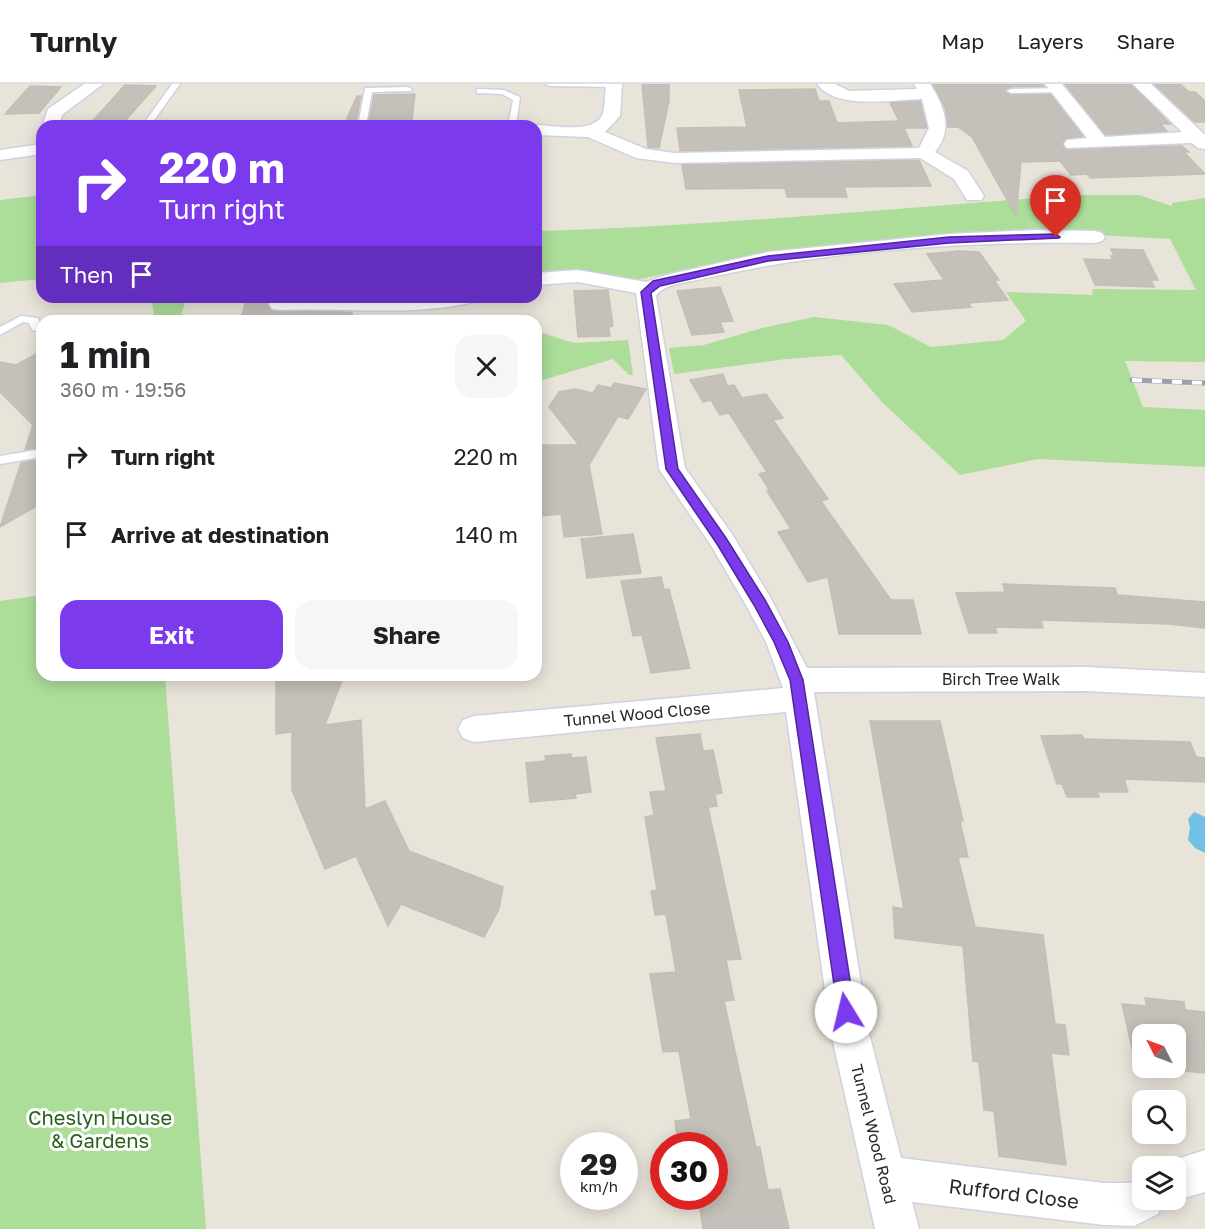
<!DOCTYPE html>
<meta charset="utf-8">
<style>
:root{--surface:#fff;--page:#f6f6f6;--text:#202124;--muted:#757577;--line:#e0e0e0;--accent:#7c3aed}
body{margin:0;font-family:"Golos Text",sans-serif;background:var(--page);color:var(--text);height:100vh;display:flex;flex-direction:column;font-size:22px;white-space:nowrap}
*{box-sizing:border-box;margin:0}
p{font-size:20px;color:var(--muted)}
.icon{flex:none;width:33px;height:33px;fill:none;stroke:currentColor;stroke-width:2;stroke-linecap:round;stroke-linejoin:round}
.map{position:relative;flex:1;overflow:hidden}
.side{position:absolute;left:36px;top:231px;width:506px;height:366px;display:flex;flex-direction:column;background:var(--surface);border-radius:18px;box-shadow:0 3px 15px #0003}
.side>*{flex:none}
.top-card{position:absolute;left:36px;top:36px;width:506px;height:183px;border-radius:18px;box-shadow:0 3px 15px #0003;background:#7c3aed;color:#fff;overflow:hidden}
.needle{width:39px;rotate:312deg}
.fabs{position:absolute;left:1132px;top:940px;display:grid;gap:12px}
.fabs a{display:grid;place-items:center;width:54px;height:54px;border-radius:12px;background:var(--surface);box-shadow:0 3px 15px #0003;font-size:30px}
.speed{position:absolute;left:560px;top:1048px;display:flex;gap:12px;font-size:30px;font-weight:700;text-align:center}
.speed>*{display:grid;place-content:center;width:78px;height:78px;border-radius:50%;background:var(--surface);box-shadow:0 3px 15px #0003;line-height:1}
.speed small{font-size:15px;font-weight:400}
.speed .limit{border:9px solid #d22;background:#fff;color:#111}
.pin{position:absolute;display:grid;place-items:center;width:51px;height:51px;color:#fff;margin:-62px -26px;border-radius:50% 50% 50% 0;rotate:-45deg;box-shadow:0 0 6px #0007}
.pin .icon{rotate:45deg}
.me{position:absolute;width:66px;margin:-33px;rotate:351deg;stroke-linejoin:round;filter:drop-shadow(0 0 4px #0008)}
.turn{display:flex;align-items:center;gap:21px;height:126px;padding:0 24px;font-size:27px}
.turn .icon{width:78px;height:78px;stroke-width:2.5}
.turn b{display:block;font-size:42px;line-height:51px}
.then{display:flex;align-items:center;height:57px;padding:0 24px;background:#0003;gap:12px;font-size:22px}
.round{display:grid;place-items:center;flex:none;width:63px;height:63px;border-radius:18px;background:var(--page)}
.head{display:flex;align-items:center;justify-content:space-between;height:102px;padding:0 24px}
h1{font-size:36px;font-weight:700;line-height:45px}
.button{display:flex;gap:12px;margin-top:auto;padding:12px 24px}
.button a{flex:1;height:69px;border-radius:18px;background:var(--accent);color:#fff;font-size:24px;font-weight:700;line-height:69px;text-align:center}
.button a+a{background:var(--page);color:var(--text)}
ul{padding:0;list-style:none}
li{display:flex;align-items:center;gap:18px;height:78px;padding:0 24px}
li div{flex:1}
li b{display:block;font-size:22px}
li em{font-style:normal}
header{display:flex;align-items:center;gap:36px;box-sizing:border-box;height:84px;padding:0 30px;background:var(--surface);border-bottom:2px solid var(--line)}
header strong{font-size:28px}
nav{display:flex;gap:33px;margin-inline-start:auto;font-size:21px}
.map>svg:first-child{display:block}
.green{fill:#acdd99}
.water{fill:#72c0e6}
.building{fill:#c5c0b9;stroke:#c4bfb4;stroke-width:1.5}
.lines{fill:none;stroke-linecap:round;stroke-linejoin:round}
.lane-casing{stroke:#cfd1e0;stroke-width:3}
.street-casing{stroke:#cfd1e0;stroke-width:3}
.lane{fill:#fff;fill-rule:evenodd}
.street{fill:#fff;fill-rule:evenodd}
.rail-casing{stroke:#9d9fb1;stroke-width:5}
.rail{stroke:#fff;stroke-width:4;stroke-dasharray:10;stroke-linecap:butt}
.route{fill:#7c3aed;stroke:#51269a;stroke-width:1.5}
.labels{text-anchor:middle;dominant-baseline:central;stroke-width:6;stroke-linejoin:round;paint-order:stroke}
.street-label{font-size:16px;fill:#272727;stroke:#fff}
.near-park-label{font-size:20px;fill:#275f1d;stroke:#fff}
.near-street-label{font-size:20px;fill:#272727;stroke:#fff}
</style>
<header>
<strong>Turnly</strong>
<nav><a>Map</a><a>Layers</a><a>Share</a></nav>
</header>
<div class="map">
<svg width="1205" height="1145" viewBox="0 0 1205 1145">
<rect width="100%" height="100%" fill="#e9e4da"/>
<g class="green">
<path d="M42 111V195L0 199V116Z"/>
<path d="M1081 111H1139L1172 122V119L1205 114V278L1125 277 1143 323 1205 326V383L1038 375 960 391 883 319 841 271 786 275 674 290 669 264 704 261 762 244 814 233 888 241 931 263 1003 256 1026 237 1006 208 1093 211 1092 205 1196 206 1170 155 1043 148 757 170 636 196 577 187 536 189V134L540 147C721 142 900 123 1081 111Z"/>
<path d="M151 213H187L180 235 183 237H155Z"/>
<path d="M536 247 574 259 628 256 633 291H629L613 275 536 298Z"/>
<path d="M42 511V591H165L206 1145H0V517Z"/>
</g>
<path class="water" d="M1194 728 1205 733V769L1195 764 1188 756 1190 743 1188 735Z"/>
<g class="building">
<path d="M642 0H669V17L659 64 648 63Z"/>
<path d="M933 0H1043L1044 2 1011 3 1005 8 1011 11 1050 10 1083 52 1065 55 1062 60 1065 65 1182 62 1189 68H1184L1205 90 1090 94 1087 90 1071 91 1060 77 1021 78 1016 132 972 53 958 43H948L945 24Z"/>
<path d="M1065 0H1131L1170 40H1160L1167 47 1106 51Z"/>
<path d="M1154 0H1180L1189 8H1195L1205 17V38H1195Z"/>
<path d="M125 1 156 2 123 39 90 40Z"/>
<path d="M30 2 61 3 39 29 5 30Z"/>
<path d="M815 5 819 17H829L837 39 899 37 890 19 920 17 927 44H904L912 62 680 67 677 44 747 43 739 6Z"/>
<path d="M415 10 412 37 369 38 374 11Z"/>
<path d="M357 12H361L356 38 345 39Z"/>
<path d="M919 76 931 102 844 103 847 113H787L785 104 686 105 682 81Z"/>
<path d="M1111 165 1143 166 1158 196H1151L1154 203 1095 201 1084 175 1113 176 1111 172H1114Z"/>
<path d="M959 167 979 168 999 196H994L1008 216 968 219 971 223 912 228 894 200 944 196 927 170Z"/>
<path d="M720 203 733 237 720 238 724 248 692 251 677 207Z"/>
<path d="M608 206 613 242 609 243 610 252 578 253 574 207Z"/>
<path d="M247 213H271L267 221 272 227 352 228V237H240Z"/>
<path d="M42 267V363L25 366 33 341 0 308V278L16 281Z"/>
<path d="M723 290 727 302 734 301 742 314 766 310 783 334 773 336 828 415 821 417 891 516H913L921 550H839L828 493 808 498 778 448 791 445 767 407H770L759 390 767 388 729 329 720 331 711 316 703 318 690 296Z"/>
<path d="M614 299 646 305 628 335 618 332 589 381 602 450 564 453 561 430 541 432 536 392V366H539V361H579L549 323 559 308 575 305 593 309 598 301 611 304Z"/>
<path d="M42 375V419L0 443 21 379Z"/>
<path d="M633 450 641 489 587 494 581 455Z"/>
<path d="M661 493 664 506 669 505 690 584 651 589 642 551 633 552 621 497Z"/>
<path d="M1003 500 1115 504 1117 511 1205 518V544L1169 540 1041 536 1043 544 995 543 997 549H969L956 509 1005 508Z"/>
<path d="M276 591H344L325 641 361 636 365 725 385 717 409 767 503 803 499 825 484 853 401 820 388 842 356 772 325 785 292 706V648L276 650Z"/>
<path d="M870 637H940L963 737H960L968 773H958L975 843 1043 851 1055 940 1065 941 1069 971 1051 969 1066 1081 999 1072 994 1027 984 1026 979 978 973 977 963 862 895 854 893 823 904 825Z"/>
<path d="M700 650 703 667 713 666 722 709 715 710 717 722 708 723 741 875 726 876 734 916 724 917 756 1063H760L768 1106 780 1105 789 1145H703L698 1113H714V1062H678L675 1037 691 1035 679 967 663 968 650 890 676 888 666 830 655 831 651 807 657 806 645 733 654 731 650 708 666 707 656 654Z"/>
<path d="M1082 651 1084 655 1190 658 1196 673 1205 674V698L1124 695 1128 708H1097L1099 713H1067L1062 700H1057L1041 652Z"/>
<path d="M571 670V674L586 673 591 708 575 710 576 714 530 718 526 679 546 677 545 672Z"/>
<path d="M1145 914 1184 918 1185 926 1205 928V989L1162 985 1176 984V951H1143V977H1135L1122 920 1147 922Z"/>
</g>
<g class="lines">
<defs>
<g id="lane">
<path d="M172 0H180L150 42H142Z"/>
<path d="M546 0H617L618 1 614 3 550 2Z"/>
<path d="M408 3 412 5 411 7 372 8 366 42H358L365 4Z"/>
<path d="M1058 4H1061V8L1011 9 1007 7 1011 5Z"/>
<path d="M480 5 504 6 520 13 516 42H508L513 16 502 10 477 9V5Z"/>
<path d="M21 232 38 234 42 244 36 247 32 246 29 239 23 238 0 251V243Z"/>
<path d="M42 365V373L0 380V372Z"/>
</g>
<g id="street">
<path d="M84 0H103L62 31 59 42 42 43 48 25Z"/>
<path d="M606 0H622L620 32 605 48 646 65 675 69 919 64 929 44 922 15C892 16 836 26 817 0H835L849 7 917 5 914 0H930C944 22 954 45 935 68L968 87 984 112 981 116H967L954 95 920 74 675 79 636 74 588 53 536 51V42H531L536 41C553 41 596 51 603 29 605 20 605 9 606 0Z"/>
<path d="M1045 0H1062L1105 53 1182 48 1133 0H1151L1205 51V65L1198 64 1192 59 1067 64 1064 60 1067 56 1087 54Z"/>
<path d="M42 60V70L0 76V66Z"/>
<path d="M1036 146 1095 147 1102 149 1105 153 1102 157 1095 159C967 157 831 166 706 194 692 198 664 199 656 212L685 384 732 450 770 513 807 584 1086 583 1205 589V613L1086 607 814 608 869 949 901 1074 1104 1099H1129L1143 1094V1116H1164L1158 1130 1134 1142 1104 1141 912 1118 919 1145H875L831 949 786 628 474 658 463 654 458 645 463 636 474 632 783 604 766 558 747 523 712 463 659 385 636 209 578 198 536 201V189L578 186 646 198 666 191 768 168 949 150Z"/>
<path d="M477 213 474 218C412 233 343 223 280 226L272 225 269 220 272 215 289 213Z"/>
<path d="M1205 1066V1108L1176 1116V1083H1160L1161 1080Z"/>
</g>
</defs>
<use href="#lane" class="lane-casing"/>
<use href="#street" class="street-casing"/>
<use href="#lane" class="lane"/>
<use href="#street" class="street"/>
<defs>
<path id="rail" d="M1132 296 1205 299"/>
</defs>
<use href="#rail" class="rail-casing"/>
<use href="#rail" class="rail"/>
</g>
<path class="route" d="M1056 150 1060 153 1059 154 949 159 768 177 660 202 651 209 678 385 726 454 765 516 788 558 803 596 855 928 852 934 846 937 840 934 838 928 790 596 774 558 754 521 717 460 666 385 641 208 653 197 768 172 949 153Z"/>
<g class="labels">
<g class="street-label">
<text x="1001" y="595">Birch Tree Walk</text>
<text transform="translate(637 630) rotate(-5)">Tunnel Wood Close</text>
<text transform="translate(874 1050) rotate(76)">Tunnel Wood Road</text>
</g>
<g class="near-park-label">
<text x="100" y="1033">Cheslyn House<tspan x="100" dy="23">&amp; Gardens</tspan></text>
</g>
<g class="near-street-label">
<text transform="translate(1014 1109) rotate(7)">Rufford Close</text>
</g>
</g>
</svg>
<div class="fabs">
<a><svg class="needle" viewBox="-14 -14 28 28"><path d="M0-13l5 13h-10z" fill="#e53935"/><path d="M0 13l5-13h-10z" fill="#757577"/></svg></a>
<a><svg class="icon" aria-label="search" viewBox="0 0 24 24"><circle cx="10" cy="10" r="6"/><path d="M15 15l6 6"/></svg></a>
<a><svg class="icon" aria-label="layers" viewBox="0 0 24 24"><path d="M12 4l9 5-9 5-9-5zM3 14l9 5 9-5"/></svg></a>
</div>
<div class="speed"><div>29<small>km/h</small></div><div class="limit">30</div></div>
<div class="pin" style="left:1056px;top:153px;background:#d93025"><svg class="icon" aria-label="arrive" viewBox="0 0 24 24"><path d="M6 21V4h12l-3 4 3 4H6"/></svg></div>
<svg class="me" style="left:846px;top:928px" viewBox="-20 -20 40 40"><circle r="19" fill="#fff"/><path d="M0-13L10 11 0 6-10 11z" fill="#7c3aed"/></svg>
<div class="top-card">
<div class="turn"><svg class="icon" aria-label="right" viewBox="0 0 24 24"><path d="M7 20v-9h11M14 6l5 5-5 5"/></svg><div><b>220 m</b>Turn right</div></div>
<div class="then">Then<svg class="icon" aria-label="arrive" viewBox="0 0 24 24"><path d="M6 21V4h12l-3 4 3 4H6"/></svg></div>
</div>
<section class="side">
<div class="head"><div><h1>1 min</h1><p>360 m · 19:56</p></div><a class="round"><svg class="icon" aria-label="close" viewBox="0 0 24 24"><path d="M6 6l12 12M18 6L6 18"/></svg></a></div>
<ul>
<li><svg class="icon" aria-label="right" viewBox="0 0 24 24"><path d="M7 20v-9h11M14 6l5 5-5 5"/></svg><div><b>Turn right</b></div><em>220 m</em></li>
<li><svg class="icon" aria-label="arrive" viewBox="0 0 24 24"><path d="M6 21V4h12l-3 4 3 4H6"/></svg><div><b>Arrive at destination</b></div><em>140 m</em></li>
</ul>
<div class="button"><a>Exit</a><a>Share</a></div>
</section>
</div>
